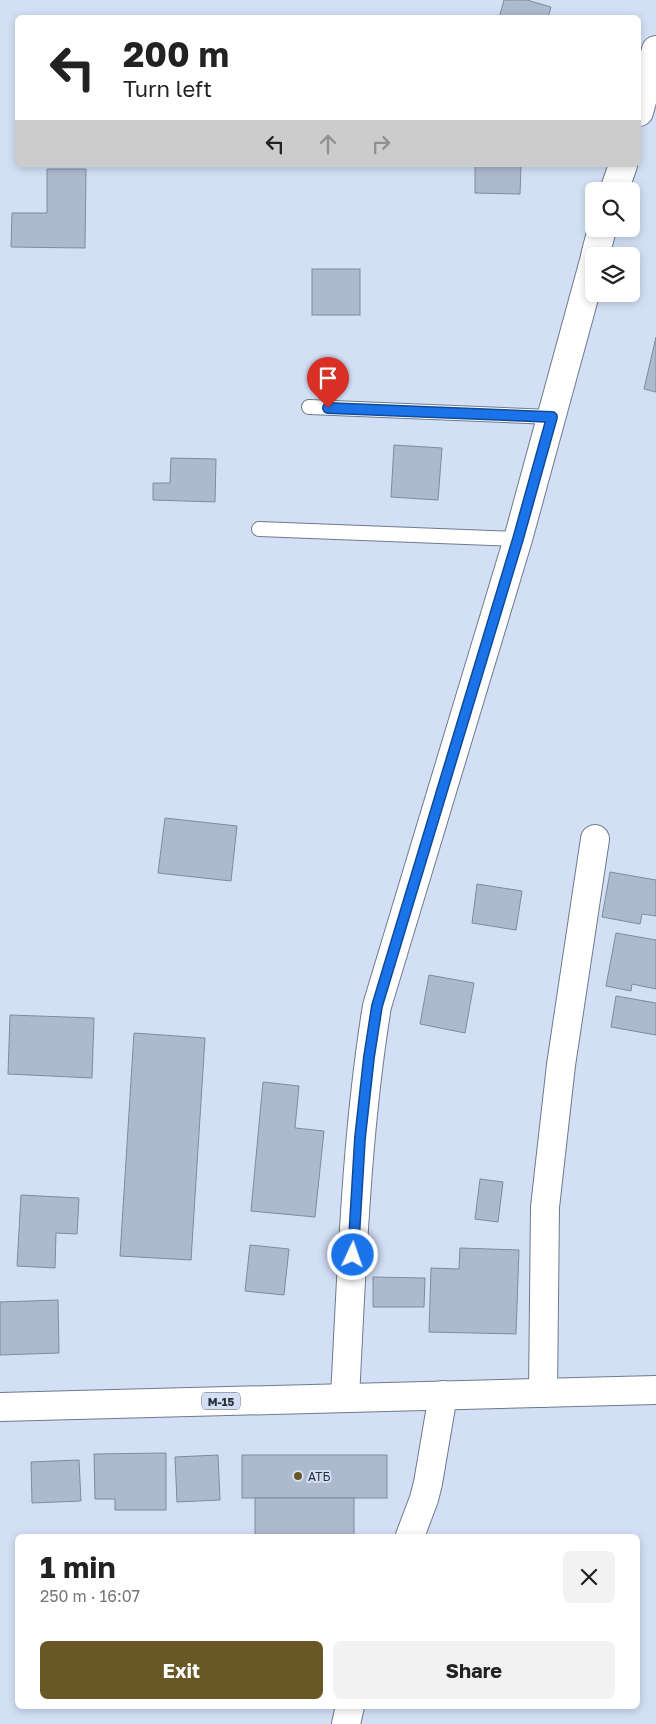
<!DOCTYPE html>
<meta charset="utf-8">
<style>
:root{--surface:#fff;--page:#f2f2f2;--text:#222;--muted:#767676;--accent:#695826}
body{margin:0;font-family:"Golos Text",sans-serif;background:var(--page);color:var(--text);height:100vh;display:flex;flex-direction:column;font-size:19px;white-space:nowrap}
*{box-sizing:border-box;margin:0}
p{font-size:16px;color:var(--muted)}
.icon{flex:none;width:28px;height:28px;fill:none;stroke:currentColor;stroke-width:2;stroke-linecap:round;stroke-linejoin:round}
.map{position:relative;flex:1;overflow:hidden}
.sheet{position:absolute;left:15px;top:1534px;width:625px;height:175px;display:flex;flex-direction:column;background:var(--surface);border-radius:8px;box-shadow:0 2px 8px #0003}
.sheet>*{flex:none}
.banner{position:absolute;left:15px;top:15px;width:626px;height:152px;border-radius:8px;box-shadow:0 2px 8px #0003;background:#fff;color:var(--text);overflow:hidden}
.fabs{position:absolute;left:585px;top:182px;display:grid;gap:10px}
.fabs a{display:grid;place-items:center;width:55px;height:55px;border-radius:8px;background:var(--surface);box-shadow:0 2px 8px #0003;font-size:25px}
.pin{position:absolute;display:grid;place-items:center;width:42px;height:42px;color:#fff;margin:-51px -21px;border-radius:50% 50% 50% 0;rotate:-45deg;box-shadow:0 0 5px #0007}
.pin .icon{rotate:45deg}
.me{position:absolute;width:55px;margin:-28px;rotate:3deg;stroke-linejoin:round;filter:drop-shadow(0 0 4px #0008)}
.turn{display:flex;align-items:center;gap:18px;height:105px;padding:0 25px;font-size:22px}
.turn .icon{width:65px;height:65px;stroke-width:2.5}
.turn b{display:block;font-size:35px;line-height:42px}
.lanes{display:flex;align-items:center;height:48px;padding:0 25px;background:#0003;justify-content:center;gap:25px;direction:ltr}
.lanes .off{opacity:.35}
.round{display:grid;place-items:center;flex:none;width:52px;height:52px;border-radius:8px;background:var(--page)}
.head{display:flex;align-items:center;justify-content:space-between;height:85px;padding:0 25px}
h1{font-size:30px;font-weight:700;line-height:38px}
.primary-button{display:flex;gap:10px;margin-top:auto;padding:10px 25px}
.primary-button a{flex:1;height:58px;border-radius:8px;background:var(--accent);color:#fff;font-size:20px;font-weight:700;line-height:58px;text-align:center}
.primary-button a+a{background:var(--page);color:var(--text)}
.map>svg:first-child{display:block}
.building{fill:#adb9ce;stroke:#7f8b9f}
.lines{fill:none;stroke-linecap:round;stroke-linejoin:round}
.service-casing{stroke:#6e7a8d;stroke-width:16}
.minor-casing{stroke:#6e7a8d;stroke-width:30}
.trunk-casing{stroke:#6e7a8d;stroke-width:30}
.service{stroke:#fff;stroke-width:14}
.minor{stroke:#fff;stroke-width:28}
.trunk{stroke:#fff;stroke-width:28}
.route-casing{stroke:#114b97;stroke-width:12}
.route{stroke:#1a73e8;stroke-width:9}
.poi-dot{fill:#695826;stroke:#d2dff5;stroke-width:2}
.labels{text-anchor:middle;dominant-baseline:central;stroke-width:4;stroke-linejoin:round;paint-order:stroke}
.shield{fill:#d2dff5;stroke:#5e6571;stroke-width:1}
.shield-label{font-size:11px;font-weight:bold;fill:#2c3139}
.poi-label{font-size:12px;fill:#2c3139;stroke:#d2dff5;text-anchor:start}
</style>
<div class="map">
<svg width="656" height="1724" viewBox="0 0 656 1724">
<rect width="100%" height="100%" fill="#d2dff5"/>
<g class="building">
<path d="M504 0H527L551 7 548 18H499Z"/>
<path d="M475 165H521L520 194 475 193Z"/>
<path d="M47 169H86L85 248 11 247 12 213H47Z"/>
<rect x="312" y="269" width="48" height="46"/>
<path d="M656 337V392L644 389Z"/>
<path d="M394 445 442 448 438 500 391 497Z"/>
<path d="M171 458 216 459 215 502 153 500V483H170Z"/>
<path d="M165 818 237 826 231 881 158 873Z"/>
<path d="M610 872 656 880V916L642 914 640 924 602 917Z"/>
<path d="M477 884 522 891 516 930 472 923Z"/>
<path d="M616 933 656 940V989L632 984 631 991 606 986Z"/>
<path d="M429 975 474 983 465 1033 420 1024Z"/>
<path d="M616 996 656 1003V1035L611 1027Z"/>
<path d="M10 1015 94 1018 92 1078 8 1074Z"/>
<path d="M134 1033 205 1038 191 1260 120 1256Z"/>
<path d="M263 1082 299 1086 295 1128 324 1131 315 1217 251 1211Z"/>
<path d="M480 1179 503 1182 498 1222 475 1219Z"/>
<path d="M21 1195 79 1198 77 1234 56 1233 55 1268 17 1266Z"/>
<path d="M250 1245 289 1249 284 1295 245 1291Z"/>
<path d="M460 1248 519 1250 516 1334 429 1332 431 1268 459 1269Z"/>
<path d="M373 1277 425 1278 424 1307H373Z"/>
<path d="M58 1300 59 1353 0 1355V1302Z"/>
<path d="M166 1453V1510H115V1499H95L94 1454Z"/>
<path d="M218 1455 220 1500 177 1502 175 1457Z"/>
<rect x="242" y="1455" width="145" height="43"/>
<path d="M79 1460 81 1501 32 1503 31 1462Z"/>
<rect x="255" y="1498" width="99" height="38"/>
</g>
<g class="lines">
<defs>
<g id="service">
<path d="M309 407 552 417"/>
<path d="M259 529 518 539"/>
</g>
<g id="minor">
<path d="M639 112 656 50"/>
<path d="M614 191 623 165"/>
<path d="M595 256 602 229"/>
<path d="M543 1393 545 1207 561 1065 595 839"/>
<path d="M345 1397C352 1266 356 1135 377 1006L518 539 594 261"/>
<path d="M410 1536 424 1499 428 1483 443 1395"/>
<path d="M346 1724 350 1706"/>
</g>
<path id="trunk" d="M0 1407 656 1390"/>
</defs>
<use href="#service" class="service-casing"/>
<use href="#minor" class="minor-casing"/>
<use href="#trunk" class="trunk-casing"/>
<use href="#service" class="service"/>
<use href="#minor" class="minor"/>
<use href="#trunk" class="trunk"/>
</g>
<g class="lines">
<defs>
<path id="route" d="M328 408 552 417 518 539 377 1006 369 1057 360 1138 353 1255"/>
</defs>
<use href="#route" class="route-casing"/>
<use href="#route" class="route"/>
</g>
<circle class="poi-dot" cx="298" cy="1476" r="5"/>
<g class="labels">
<rect class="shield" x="202" y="1392.5" width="38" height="17" rx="4"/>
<g class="shield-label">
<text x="221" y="1401">М-15</text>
</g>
<g class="poi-label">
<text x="308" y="1476">АТБ</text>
</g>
</g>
</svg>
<div class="fabs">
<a><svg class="icon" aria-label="search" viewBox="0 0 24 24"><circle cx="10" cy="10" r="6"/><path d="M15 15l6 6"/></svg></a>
<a><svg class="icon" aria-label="layers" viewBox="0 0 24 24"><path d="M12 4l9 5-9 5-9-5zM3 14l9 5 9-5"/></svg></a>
</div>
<div class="pin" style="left:328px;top:408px;background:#d93025"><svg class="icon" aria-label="arrive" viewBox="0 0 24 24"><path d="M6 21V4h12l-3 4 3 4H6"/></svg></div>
<svg class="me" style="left:353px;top:1255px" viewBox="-20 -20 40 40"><circle r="17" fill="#1a73e8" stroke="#fff" stroke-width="3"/><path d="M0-11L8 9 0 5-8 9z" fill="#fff"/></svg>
<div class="banner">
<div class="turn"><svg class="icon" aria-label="left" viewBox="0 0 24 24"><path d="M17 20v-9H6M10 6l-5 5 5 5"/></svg><div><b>200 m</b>Turn left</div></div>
<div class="lanes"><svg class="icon" aria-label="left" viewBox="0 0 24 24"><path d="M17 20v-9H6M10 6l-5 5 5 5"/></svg><svg class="icon off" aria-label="ahead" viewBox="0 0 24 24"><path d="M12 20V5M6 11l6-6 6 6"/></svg><svg class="icon off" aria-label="right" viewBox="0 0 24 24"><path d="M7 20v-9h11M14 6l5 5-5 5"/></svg></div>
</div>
<section class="sheet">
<div class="head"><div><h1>1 min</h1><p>250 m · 16:07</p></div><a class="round"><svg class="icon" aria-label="close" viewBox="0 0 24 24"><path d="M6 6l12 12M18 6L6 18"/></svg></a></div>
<div class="primary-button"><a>Exit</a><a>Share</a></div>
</section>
</div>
